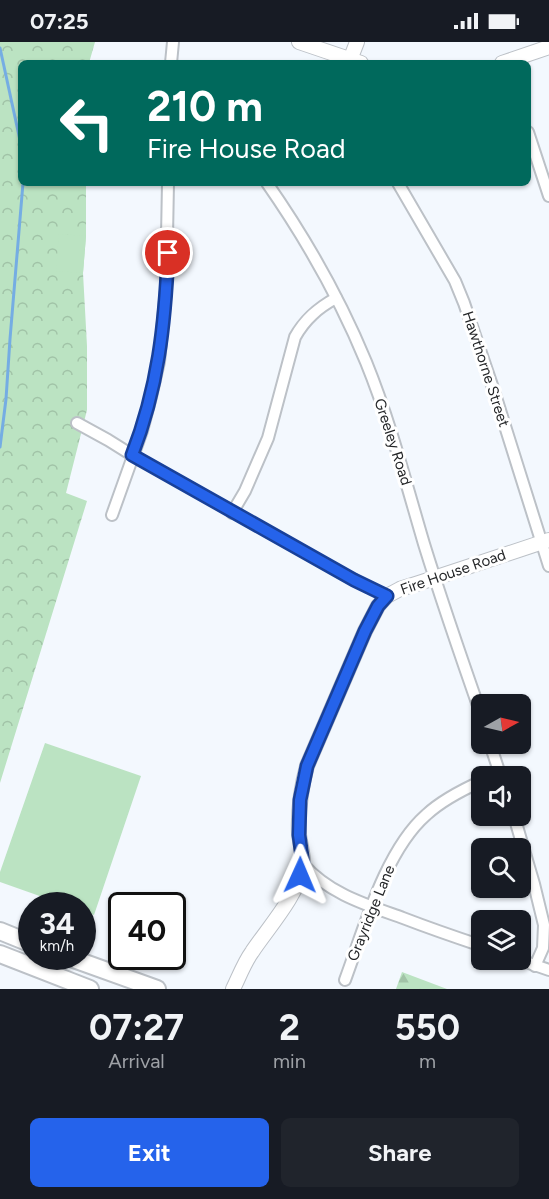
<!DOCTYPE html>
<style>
:root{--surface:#171b24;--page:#20242c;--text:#f1f3f6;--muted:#9ea1a6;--accent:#2563eb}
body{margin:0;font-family:Figtree,sans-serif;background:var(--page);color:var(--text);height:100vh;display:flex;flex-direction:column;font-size:22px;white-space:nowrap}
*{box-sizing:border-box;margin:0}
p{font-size:20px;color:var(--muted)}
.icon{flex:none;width:33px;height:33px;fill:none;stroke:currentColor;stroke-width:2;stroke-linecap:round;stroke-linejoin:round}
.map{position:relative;height:947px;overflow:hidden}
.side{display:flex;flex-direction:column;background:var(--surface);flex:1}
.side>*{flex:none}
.banner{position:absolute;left:18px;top:18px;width:513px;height:126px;border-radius:9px;box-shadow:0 2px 4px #0004;background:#00695c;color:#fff;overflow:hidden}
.needle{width:39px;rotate:82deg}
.buttons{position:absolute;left:471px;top:652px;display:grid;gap:12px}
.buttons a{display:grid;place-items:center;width:60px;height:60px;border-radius:9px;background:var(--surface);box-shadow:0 2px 4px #0004;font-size:30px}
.speed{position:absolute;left:18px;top:850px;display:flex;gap:12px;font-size:30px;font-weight:700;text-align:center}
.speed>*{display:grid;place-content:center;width:78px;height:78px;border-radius:50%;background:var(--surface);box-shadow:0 2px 4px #0004;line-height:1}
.speed small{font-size:15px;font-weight:400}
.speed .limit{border:3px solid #111;border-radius:9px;background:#fff;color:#111}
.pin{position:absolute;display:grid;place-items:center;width:51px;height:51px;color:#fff;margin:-26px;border:3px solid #fff;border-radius:50%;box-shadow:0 2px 6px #0007}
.me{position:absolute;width:66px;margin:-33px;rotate:1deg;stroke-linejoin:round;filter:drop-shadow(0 0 4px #0008)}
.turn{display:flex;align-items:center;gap:21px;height:126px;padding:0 30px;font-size:27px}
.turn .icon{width:78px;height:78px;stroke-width:2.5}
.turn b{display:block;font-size:42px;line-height:51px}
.eta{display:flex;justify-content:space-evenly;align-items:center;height:102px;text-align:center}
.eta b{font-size:36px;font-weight:700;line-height:42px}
.button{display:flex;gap:12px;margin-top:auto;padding:12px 30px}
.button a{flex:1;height:69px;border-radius:9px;background:var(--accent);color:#fff;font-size:24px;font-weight:700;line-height:69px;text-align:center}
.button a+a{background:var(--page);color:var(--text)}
.status{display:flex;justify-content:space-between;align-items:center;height:42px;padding:0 30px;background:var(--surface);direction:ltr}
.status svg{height:16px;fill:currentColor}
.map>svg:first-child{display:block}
.forest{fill:url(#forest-firs)}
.park{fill:url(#park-crowns)}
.garden{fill:#bbe3c2}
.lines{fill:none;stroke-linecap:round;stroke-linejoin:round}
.stream{stroke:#75ade3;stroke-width:3}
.minor-casing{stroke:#bcc1c7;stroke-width:14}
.tertiary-casing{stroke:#bcc1c7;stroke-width:16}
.primary-casing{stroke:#bcc1c7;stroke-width:20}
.minor{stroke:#fff;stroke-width:10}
.tertiary{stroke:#fff;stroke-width:14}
.primary{stroke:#fff;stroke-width:16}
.route-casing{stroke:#184099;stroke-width:15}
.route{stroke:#2563eb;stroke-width:10}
.labels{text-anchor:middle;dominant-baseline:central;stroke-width:6;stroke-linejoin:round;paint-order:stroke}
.street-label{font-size:15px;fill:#242628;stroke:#fff}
</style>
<div class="status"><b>07:25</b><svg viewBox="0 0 49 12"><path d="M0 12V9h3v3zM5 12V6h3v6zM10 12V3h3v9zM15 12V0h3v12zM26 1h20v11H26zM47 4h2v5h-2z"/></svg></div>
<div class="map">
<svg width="549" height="947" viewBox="0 0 549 947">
<defs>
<pattern id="forest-firs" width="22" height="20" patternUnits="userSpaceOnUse" patternTransform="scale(1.5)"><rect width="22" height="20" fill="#bbe3c2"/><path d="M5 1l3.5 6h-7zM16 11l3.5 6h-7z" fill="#a1c3a7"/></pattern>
<pattern id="park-crowns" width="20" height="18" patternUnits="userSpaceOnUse" patternTransform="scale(1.5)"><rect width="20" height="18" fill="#bbe3c2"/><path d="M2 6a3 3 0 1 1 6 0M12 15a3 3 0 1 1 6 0" fill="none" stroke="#a1c3a7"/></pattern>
</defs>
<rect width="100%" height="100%" fill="#f3f8fe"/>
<path class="forest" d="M402 930 447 947H396Z"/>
<path class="park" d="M0 0H95L89 21H21V141H86V194L83 231 87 304V368L66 451 87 459 0 741Z"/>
<g class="garden">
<path d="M59 192 86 194 83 231 56 229Z"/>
<path d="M45 701 141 734 94 873 83 869 82 864H68L0 840V830Z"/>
</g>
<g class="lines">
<g class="stream">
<path d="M0 6 21 103"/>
<path d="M0 405 6 357 10 297 23 141"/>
</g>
<defs>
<g id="minor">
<path d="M171 21 173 0"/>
<path d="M528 90 549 154"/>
<path d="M267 141C306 197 340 257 366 320 390 379 406 441 424 502 442 560 462 618 482 675"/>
<path d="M398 141 455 239 464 261 494 349 549 524"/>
<path d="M77 381 108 398 132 413 354 538 387 554"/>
<path d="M232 471 245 449 268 396 295 295C305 277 318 266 336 256"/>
<path d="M112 473 142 389 151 355 159 320 166 248 168 141"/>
<path d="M490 702 501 735"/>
<path d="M514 774 534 842 544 883 543 906 535 924"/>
<path d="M303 822C329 852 367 863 403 876 429 886 455 895 482 904"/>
<path d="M520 918 549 928"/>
<path d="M345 938C364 887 385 809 426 773 442 758 462 748 482 739"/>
</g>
<g id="tertiary">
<path d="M299 0 361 21"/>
<path d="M350 18 357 0"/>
<path d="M502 21 549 5"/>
<path d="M233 947C239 935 244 921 252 910 268 886 298 853 303 824 304 814 300 802 299 792 298 769 301 746 307 724L365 589 378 564 387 554 400 547 419 541 549 498"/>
</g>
<g id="primary">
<path d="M0 889 32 902"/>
<path d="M0 912 90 947"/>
<path d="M68 915 157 947"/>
</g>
</defs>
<use href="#minor" class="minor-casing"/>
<use href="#tertiary" class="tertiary-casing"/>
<use href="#primary" class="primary-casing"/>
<use href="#minor" class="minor"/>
<use href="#tertiary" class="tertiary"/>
<use href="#primary" class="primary"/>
</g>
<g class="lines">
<defs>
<path id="route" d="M168 211C165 283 158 346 132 413L354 538 387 554 378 564 365 589 307 724 300 758 299 793 303 822 300 833"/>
</defs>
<use href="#route" class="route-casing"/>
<use href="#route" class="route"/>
</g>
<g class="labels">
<g class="street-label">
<text transform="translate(486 327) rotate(72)">Hawthorne Street</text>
<text transform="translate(393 400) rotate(72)">Greeley Road</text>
<text transform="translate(453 530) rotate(-19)">Fire House Road</text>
<text transform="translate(371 871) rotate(-68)">Grayridge Lane</text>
</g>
</g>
</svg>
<div class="buttons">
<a><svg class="needle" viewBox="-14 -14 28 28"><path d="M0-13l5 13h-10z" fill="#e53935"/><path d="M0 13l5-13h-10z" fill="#9ea1a6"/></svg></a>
<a><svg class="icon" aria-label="sound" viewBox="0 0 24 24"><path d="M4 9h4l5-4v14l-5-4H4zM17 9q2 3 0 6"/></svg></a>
<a><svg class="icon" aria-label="search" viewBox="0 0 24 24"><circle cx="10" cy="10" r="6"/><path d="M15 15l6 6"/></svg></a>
<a><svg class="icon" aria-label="layers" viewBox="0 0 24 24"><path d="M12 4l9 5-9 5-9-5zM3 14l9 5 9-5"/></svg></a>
</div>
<div class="speed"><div>34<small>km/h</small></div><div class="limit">40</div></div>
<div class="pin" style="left:168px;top:211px;background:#d93025"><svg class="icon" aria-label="arrive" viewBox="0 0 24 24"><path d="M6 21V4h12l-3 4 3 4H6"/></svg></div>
<svg class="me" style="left:300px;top:833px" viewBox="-20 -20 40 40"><path d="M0-17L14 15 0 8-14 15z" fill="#2563eb" stroke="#fff" stroke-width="4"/></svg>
<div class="banner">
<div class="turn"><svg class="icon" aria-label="left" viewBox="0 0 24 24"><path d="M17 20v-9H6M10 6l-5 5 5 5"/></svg><div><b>210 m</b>Fire House Road</div></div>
</div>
</div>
<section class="side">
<div class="eta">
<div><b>07:27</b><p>Arrival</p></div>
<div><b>2</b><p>min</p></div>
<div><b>550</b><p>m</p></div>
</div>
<div class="button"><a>Exit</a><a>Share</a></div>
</section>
